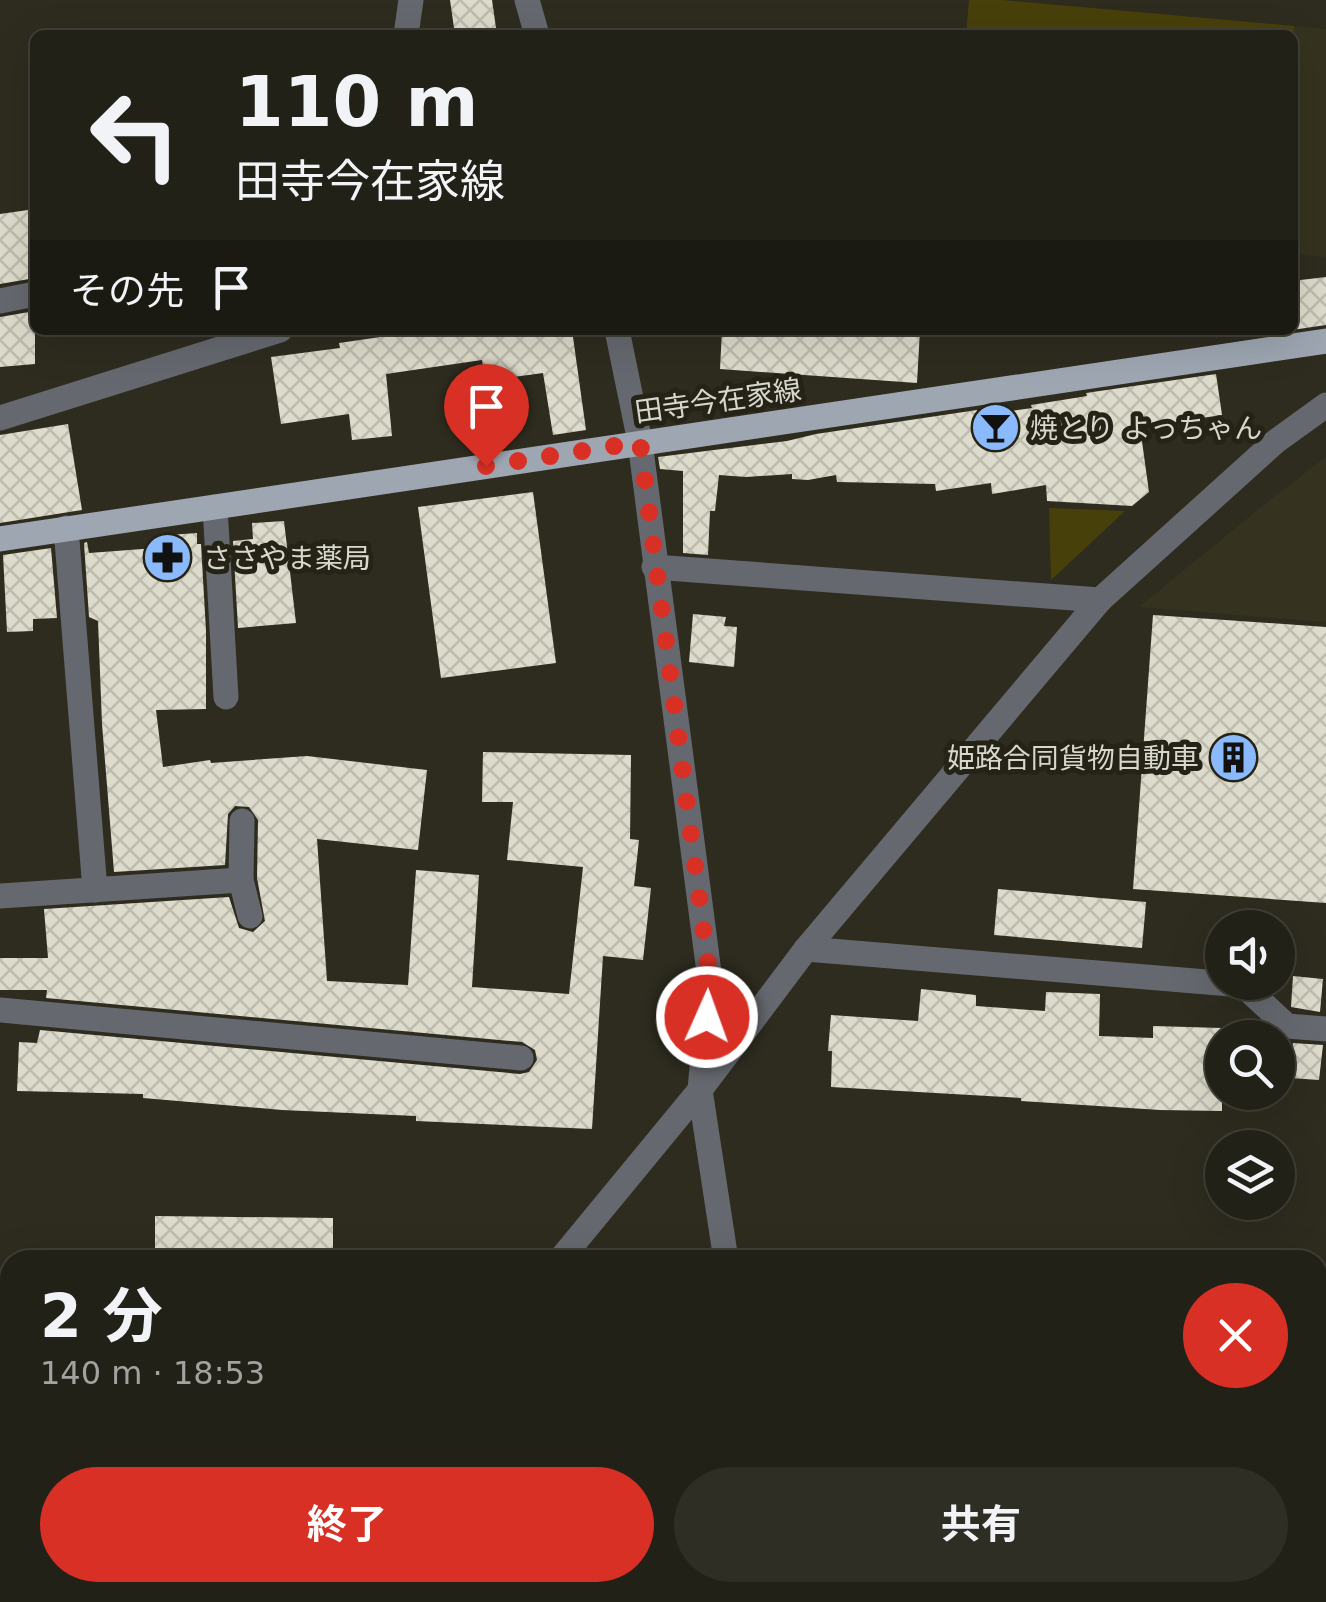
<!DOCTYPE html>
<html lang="ja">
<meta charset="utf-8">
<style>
:root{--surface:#222117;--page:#2e2e24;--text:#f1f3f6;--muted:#a2a3a1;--line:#3f3e36;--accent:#d93025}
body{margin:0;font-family:"DejaVu Sans","Noto Sans JP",sans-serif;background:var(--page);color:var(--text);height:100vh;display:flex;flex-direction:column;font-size:38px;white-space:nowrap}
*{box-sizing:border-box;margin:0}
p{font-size:32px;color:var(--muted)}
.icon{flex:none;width:55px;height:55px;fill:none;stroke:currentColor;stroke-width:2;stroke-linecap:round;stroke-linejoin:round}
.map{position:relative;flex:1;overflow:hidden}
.details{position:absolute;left:0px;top:1250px;width:1328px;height:352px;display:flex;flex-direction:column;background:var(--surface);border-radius:30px 30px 0 0;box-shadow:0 10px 40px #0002,0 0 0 2px var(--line)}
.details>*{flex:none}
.banner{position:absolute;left:30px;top:30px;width:1268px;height:305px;border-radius:15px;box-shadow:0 10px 40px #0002,0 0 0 2px var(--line);background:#222117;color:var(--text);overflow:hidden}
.tools{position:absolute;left:1205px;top:910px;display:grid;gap:20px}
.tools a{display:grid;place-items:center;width:90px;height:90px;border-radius:50%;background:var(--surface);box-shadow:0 10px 40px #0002,0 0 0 2px var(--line);font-size:50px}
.pin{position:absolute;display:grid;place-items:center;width:85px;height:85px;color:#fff;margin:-102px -42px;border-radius:50% 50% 50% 0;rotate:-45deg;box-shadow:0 0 10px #0007}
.pin .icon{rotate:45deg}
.me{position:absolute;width:110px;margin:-55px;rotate:2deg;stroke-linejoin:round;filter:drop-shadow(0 0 8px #0008)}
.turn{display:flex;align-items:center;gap:35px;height:210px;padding:0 40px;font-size:45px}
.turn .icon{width:130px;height:130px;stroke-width:2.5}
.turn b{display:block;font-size:70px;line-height:85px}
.then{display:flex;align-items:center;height:95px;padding:0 40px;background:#0003;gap:20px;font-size:38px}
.round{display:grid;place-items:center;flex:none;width:105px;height:105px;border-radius:52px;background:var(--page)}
.head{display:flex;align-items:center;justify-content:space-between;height:170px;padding:0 40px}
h1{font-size:60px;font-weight:700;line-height:75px}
.action{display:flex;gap:20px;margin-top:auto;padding:20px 40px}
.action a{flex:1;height:115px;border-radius:60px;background:var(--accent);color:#fff;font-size:40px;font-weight:700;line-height:115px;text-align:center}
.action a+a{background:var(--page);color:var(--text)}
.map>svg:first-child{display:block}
.built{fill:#35331f}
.park{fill:#48400b}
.building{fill:url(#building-cross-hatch)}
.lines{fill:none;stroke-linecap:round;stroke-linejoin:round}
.minor{stroke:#65696f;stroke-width:25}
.major{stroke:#9da6b1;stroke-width:25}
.route{stroke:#d93025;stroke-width:18;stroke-dasharray:0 32.4}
.labels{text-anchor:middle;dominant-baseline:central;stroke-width:10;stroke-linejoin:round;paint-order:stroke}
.street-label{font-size:28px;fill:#d8d7ce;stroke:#242316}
.poi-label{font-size:28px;fill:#d8d7ce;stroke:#242316;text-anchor:start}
</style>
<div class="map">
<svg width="1326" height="1602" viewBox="0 0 1326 1602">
<defs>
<pattern id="building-cross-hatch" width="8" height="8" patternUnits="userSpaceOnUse" patternTransform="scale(2.5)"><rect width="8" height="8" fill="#dddbcb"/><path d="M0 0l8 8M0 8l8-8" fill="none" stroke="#bebcaf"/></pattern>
</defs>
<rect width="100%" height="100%" fill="#2e2c1f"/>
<g class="built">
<path d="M1294 26 1326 29V257L1293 254Z"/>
<path d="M1326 457V622L1139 607 1266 503Z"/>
</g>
<g class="park">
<path d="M969 0H1001L1294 26 1293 42 1292 35H966Z"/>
<path d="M1049 508 1125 511 1051 580Z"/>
<path d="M345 1592H741L742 1602H337Z"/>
</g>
<g class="building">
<path d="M450 0H492L497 35H455Z"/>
<path d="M35 209V278L0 284V214Z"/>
<path d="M1326 277V325L1292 330V281Z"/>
<path d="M35 311V364L0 367V317Z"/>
<path d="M429 330H572L586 430 553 435 543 373 485 381 482 360 386 374 392 436 352 440 349 414 281 424 271 357 340 348 339 343Z"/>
<path d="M722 330H920L917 383 720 369Z"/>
<path d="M1216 374 1222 415 1140 427 1149 492 1132 506 1047 501 1046 485 992 494 991 483 936 491 935 484 837 482 836 475 808 480 792 479V474L746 477 719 475 715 511H710L708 555 683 553V471L660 469 658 457 787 441 816 434 977 410V416L1032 408 1031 405 1087 396 1086 393Z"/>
<path d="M68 424 82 510 0 523V435Z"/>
<path d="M533 492 556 663 441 678 418 507Z"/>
<path d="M284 521 296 623 238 628 233 541 253 539 252 523Z"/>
<path d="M197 533V544H201L206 631V709L156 710 163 767 210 760 211 763 307 756 427 770 418 850 317 839 327 981 408 985 416 870 479 875 472 987 569 994 583 867 507 860 513 802H482L483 752 631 755 630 839 639 840 634 886 651 888 643 960 603 956 592 1129 416 1121V1116L282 1110 143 1098V1094L17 1091 19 1042 37 1043 40 1030 520 1074 529 1072 537 1060 535 1050 522 1042 46 998 47 990H0V958H48L44 909 229 897 239 928 253 932 265 921 257 878 258 820 249 807 235 806 228 814 225 865 114 872 102 724 98 621 89 617 84 543 87 542 89 553 156 548 155 536Z"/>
<path d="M51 548 57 618 33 619V631L7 632 3 555Z"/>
<path d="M693 614 726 617 724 626 737 627 734 667 689 662Z"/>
<path d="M1153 615 1326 627V903L1133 889Z"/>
<path d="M998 889 1146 902 1142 948 994 935Z"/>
<path d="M1293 976 1323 979 1320 1012 1291 1007Z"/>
<path d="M921 989 976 995V1006L1045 1011 1046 992 1100 994 1099 1036 1153 1038V1026L1222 1028V1111L1160 1110 1021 1101V1098L831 1087 832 1051H828L831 1015 918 1021Z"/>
<path d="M1293 1043 1323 1045 1319 1080 1290 1078Z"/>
<path d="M155 1216 333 1218V1260H155Z"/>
</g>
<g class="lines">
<g class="minor">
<path d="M527 0 537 35"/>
<path d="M406 35 411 0"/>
<path d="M0 301 35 294"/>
<path d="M617 330 640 442 710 980 700 1090 726 1260"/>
<path d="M0 418 280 330"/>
<path d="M215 507 226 697"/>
<path d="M66 528 95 890"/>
<path d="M654 567 1100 600"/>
<path d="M242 821 241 880 250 916"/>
<path d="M0 896 241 880"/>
<path d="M806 949 1243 985 1287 1026 1326 1029"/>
<path d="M0 1010 521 1058"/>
<path d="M560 1260 700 1090 806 949 1100 600 1275 442 1326 405"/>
<path d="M764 1592 765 1602"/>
<path d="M279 1602 287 1592"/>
</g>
<path class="major" d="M0 539 1326 341"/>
</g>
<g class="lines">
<path class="route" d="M486 466 640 442 710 980 707 1017"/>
</g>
<defs>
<symbol id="bar-disc" viewBox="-11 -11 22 22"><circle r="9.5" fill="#8bbafc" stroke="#242316"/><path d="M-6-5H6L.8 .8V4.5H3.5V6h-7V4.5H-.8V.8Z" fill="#111"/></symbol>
<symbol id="pharmacy-disc" viewBox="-11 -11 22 22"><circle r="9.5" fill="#8bbafc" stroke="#242316"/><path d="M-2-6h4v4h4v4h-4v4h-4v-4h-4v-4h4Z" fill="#111"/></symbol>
<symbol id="building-disc" viewBox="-11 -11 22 22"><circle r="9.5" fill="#8bbafc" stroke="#242316"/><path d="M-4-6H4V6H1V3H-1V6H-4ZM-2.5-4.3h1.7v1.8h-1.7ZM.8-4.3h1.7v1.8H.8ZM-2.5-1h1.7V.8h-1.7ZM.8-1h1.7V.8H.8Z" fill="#111"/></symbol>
</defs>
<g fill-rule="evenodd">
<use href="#bar-disc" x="968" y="400" width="55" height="55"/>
<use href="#pharmacy-disc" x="140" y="530" width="55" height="55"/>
<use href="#building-disc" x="1206" y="730" width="55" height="55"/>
</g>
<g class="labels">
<g class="street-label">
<text transform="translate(718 401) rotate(-8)">田寺今在家線</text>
</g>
<g class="poi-label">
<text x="1030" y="428">焼とり よっちゃん</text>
<text x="203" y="558">ささやま薬局</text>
<text x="1199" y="758" text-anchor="end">姫路合同貨物自動車</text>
</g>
</g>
</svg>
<div class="tools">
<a><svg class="icon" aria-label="sound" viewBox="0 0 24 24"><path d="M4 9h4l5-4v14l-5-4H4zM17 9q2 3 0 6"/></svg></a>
<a><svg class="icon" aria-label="search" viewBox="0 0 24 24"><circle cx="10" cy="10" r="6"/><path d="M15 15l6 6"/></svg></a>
<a><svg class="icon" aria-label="layers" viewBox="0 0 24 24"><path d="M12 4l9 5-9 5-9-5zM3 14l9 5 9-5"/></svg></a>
</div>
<div class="pin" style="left:486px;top:466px;background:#d93025"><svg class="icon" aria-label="arrive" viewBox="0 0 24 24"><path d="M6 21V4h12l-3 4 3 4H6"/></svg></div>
<svg class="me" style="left:707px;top:1017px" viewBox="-20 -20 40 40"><circle r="17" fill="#d93025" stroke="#fff" stroke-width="3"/><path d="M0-11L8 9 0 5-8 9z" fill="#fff"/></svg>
<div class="banner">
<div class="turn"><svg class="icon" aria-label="left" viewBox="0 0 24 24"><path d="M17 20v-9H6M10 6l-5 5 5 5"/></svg><div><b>110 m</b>田寺今在家線</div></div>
<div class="then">その先<svg class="icon" aria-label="arrive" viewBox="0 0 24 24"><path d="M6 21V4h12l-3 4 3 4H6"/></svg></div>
</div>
<section class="details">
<div class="head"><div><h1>2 分</h1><p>140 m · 18:53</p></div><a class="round" style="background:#d93025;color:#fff"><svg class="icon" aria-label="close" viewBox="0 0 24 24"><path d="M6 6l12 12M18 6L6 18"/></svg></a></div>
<div class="action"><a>終了</a><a>共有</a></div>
</section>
</div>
